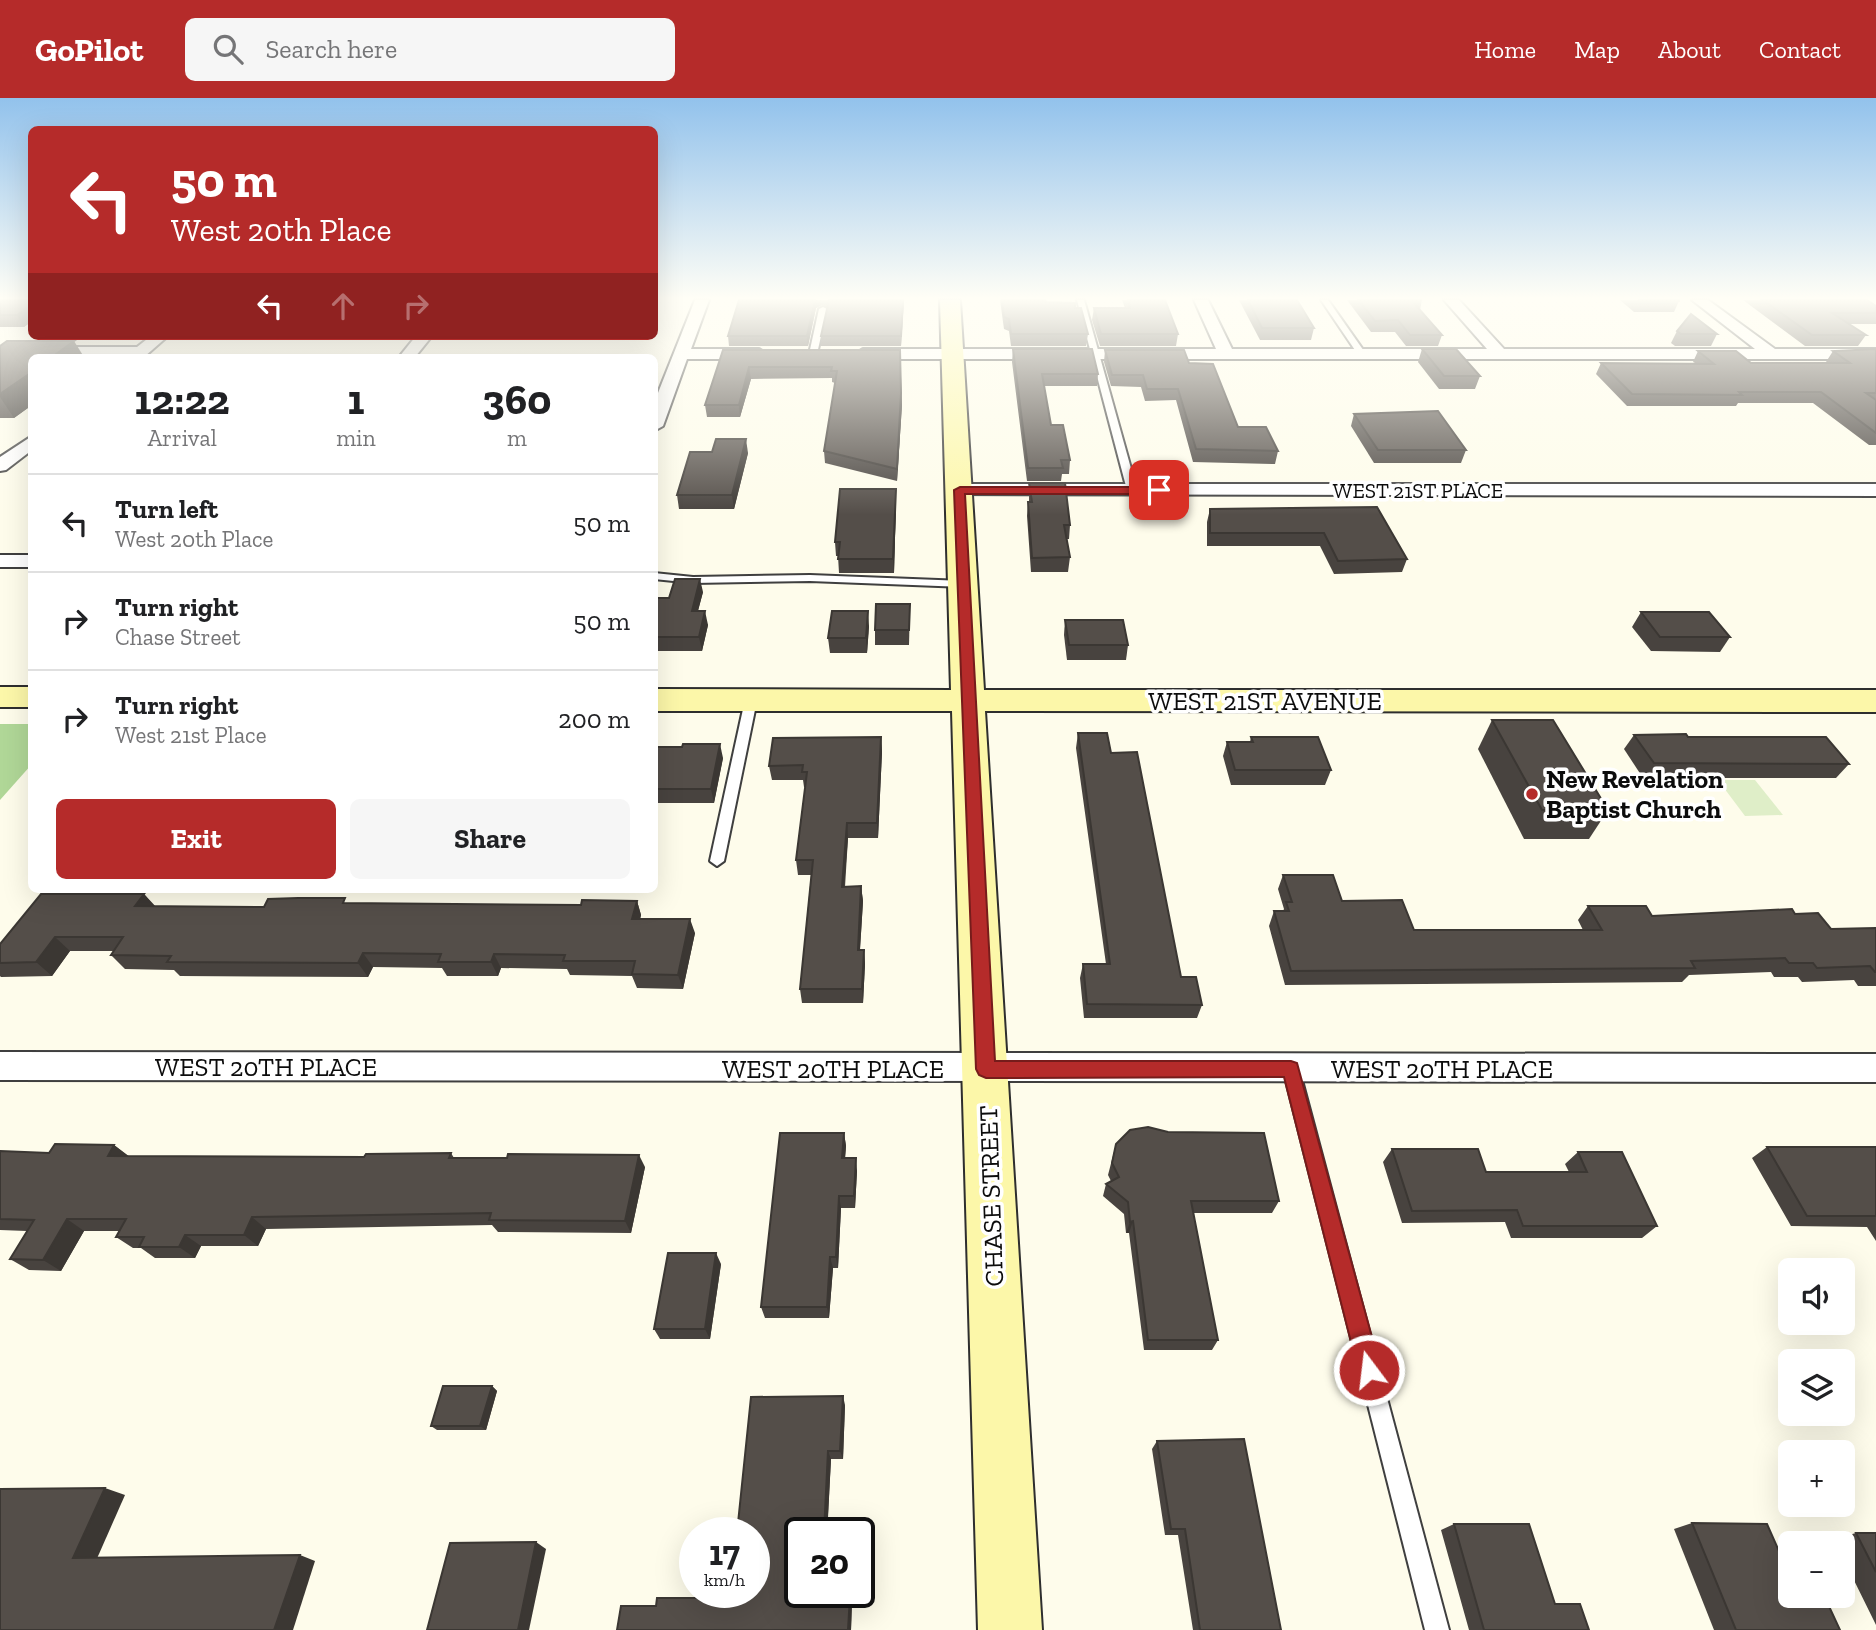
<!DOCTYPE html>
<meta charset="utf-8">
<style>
:root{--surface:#fff;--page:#f6f6f6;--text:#202124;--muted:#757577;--line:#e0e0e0;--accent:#b52b2a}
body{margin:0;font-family:"Zilla Slab",serif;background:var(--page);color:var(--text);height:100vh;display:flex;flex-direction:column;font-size:26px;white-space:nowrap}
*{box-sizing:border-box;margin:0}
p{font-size:23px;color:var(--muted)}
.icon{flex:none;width:38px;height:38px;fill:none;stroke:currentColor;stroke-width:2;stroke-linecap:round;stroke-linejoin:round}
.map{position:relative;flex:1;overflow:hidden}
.drawer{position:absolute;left:28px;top:256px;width:630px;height:539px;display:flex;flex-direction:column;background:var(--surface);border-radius:10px;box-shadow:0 7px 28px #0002}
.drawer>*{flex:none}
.top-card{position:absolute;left:28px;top:28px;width:630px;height:214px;border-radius:10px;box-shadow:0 7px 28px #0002;background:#b52b2a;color:#fff;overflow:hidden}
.controls{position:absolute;left:1778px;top:1160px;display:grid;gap:14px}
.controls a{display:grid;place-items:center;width:77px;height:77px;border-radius:10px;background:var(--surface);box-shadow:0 7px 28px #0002;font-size:35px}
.speed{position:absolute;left:679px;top:1419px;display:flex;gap:14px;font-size:35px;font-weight:700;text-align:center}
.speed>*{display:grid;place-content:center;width:91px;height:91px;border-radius:50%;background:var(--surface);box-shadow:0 7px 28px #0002;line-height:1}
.speed small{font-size:18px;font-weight:400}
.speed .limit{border:4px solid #111;border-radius:10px;background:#fff;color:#111}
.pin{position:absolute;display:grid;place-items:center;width:60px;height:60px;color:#fff;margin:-30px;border-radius:14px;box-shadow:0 4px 10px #0006}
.me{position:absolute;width:77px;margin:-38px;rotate:345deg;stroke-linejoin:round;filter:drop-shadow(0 0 5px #0008)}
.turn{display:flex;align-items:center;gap:24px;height:147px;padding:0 28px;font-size:32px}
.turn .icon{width:91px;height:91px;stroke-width:2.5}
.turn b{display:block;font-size:49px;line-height:60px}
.lanes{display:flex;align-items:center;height:66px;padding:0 28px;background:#0003;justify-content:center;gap:35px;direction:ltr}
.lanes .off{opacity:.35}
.eta{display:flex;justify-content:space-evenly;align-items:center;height:119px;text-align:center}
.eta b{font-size:42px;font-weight:700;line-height:49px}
.primary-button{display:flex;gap:14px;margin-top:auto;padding:14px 28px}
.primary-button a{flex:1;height:80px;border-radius:10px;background:var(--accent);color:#fff;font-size:28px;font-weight:700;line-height:80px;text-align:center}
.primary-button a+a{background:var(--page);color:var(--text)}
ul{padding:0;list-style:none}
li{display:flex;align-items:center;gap:21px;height:98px;padding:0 28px;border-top:2px solid var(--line)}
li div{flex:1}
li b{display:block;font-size:26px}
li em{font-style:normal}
header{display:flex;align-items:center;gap:42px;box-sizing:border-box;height:98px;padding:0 35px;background:var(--accent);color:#fff}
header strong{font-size:33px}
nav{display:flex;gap:38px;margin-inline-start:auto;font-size:24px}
.search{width:490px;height:63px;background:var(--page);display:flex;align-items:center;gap:18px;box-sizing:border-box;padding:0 24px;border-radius:10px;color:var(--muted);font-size:26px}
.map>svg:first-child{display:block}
.forest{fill:#b0d797}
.pitch{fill:#dfeec8}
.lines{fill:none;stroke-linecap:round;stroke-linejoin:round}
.lane-casing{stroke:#3f3f3f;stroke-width:4}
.street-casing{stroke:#3f3f3f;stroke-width:4}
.secondary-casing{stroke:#2e2e2e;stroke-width:4}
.lane{fill:#fff;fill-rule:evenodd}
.street{fill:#fff;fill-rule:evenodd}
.secondary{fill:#fcf7a9;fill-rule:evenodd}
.wall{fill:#48433f}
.shaded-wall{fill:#3b3733}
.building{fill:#544e49;stroke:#3b3733;stroke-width:2}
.route{fill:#b52b2a;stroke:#761c1b;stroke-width:2}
.poi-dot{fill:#b52b2a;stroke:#fff;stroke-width:2.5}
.labels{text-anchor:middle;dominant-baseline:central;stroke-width:7;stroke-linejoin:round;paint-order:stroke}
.far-street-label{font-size:21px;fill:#0c0c0c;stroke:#fff}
.street-label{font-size:26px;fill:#0c0c0c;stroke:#fff}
.poi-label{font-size:26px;font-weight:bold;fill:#0c0c0c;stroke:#fff;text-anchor:start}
</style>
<header>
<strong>GoPilot</strong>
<div class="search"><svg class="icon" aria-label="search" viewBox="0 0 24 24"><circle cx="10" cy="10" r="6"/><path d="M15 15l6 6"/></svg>Search here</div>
<nav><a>Home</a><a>Map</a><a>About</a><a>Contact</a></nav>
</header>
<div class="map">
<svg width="1876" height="1532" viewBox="0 0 1876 1532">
<rect width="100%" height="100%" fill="#fefceb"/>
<path class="forest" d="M0 626H31L32 666 0 702Z"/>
<path class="pitch" d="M1718 682H1755L1783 717 1745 718Z"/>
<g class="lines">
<defs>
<g id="lane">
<path d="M1077 202H1084L1137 392 1135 394 1127 392Z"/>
<path d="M1321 202H1328L1366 256 1365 258H1359Z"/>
<path d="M823 209 827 211 817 256 813 258 809 256 819 211Z"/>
<path d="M654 475 693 479 810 477 964 483 969 486 964 489 810 483 693 485 654 481Z"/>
<path d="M751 598 757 602 724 763 717 768 710 763 745 602Z"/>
<path d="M1291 964 1297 966 1299 971 1449 1532H1425L1283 971 1285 966Z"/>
</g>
<g id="street">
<path d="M695 202H709L691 251H759L767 256 759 261H687L663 328 654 333V305Z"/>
<path d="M1194 202H1208L1232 251H1487L1444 202H1459L1504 251H1755L1692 202H1708L1775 251H1876V261H863L855 256 863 251H1216Z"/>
<path d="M151 238H168L144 259H0V249H137Z"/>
<path d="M416 238H432L415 259H399Z"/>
<path d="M32 338V352L6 372 0 373V359Z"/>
<path d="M960 386H1876V398L953 396 951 392 953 388Z"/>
<rect x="0" y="457" width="32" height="12"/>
<path d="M0 954 1876 956V984L0 982Z"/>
</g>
<g id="secondary">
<path d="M940 202H960L984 592H1876V614L985 613 1042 1532H978L952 613H654V591L951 592Z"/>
<rect x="0" y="589" width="32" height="20"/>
</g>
</defs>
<use href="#lane" class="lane-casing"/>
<use href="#street" class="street-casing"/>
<use href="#secondary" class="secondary-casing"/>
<use href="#lane" class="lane"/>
<use href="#street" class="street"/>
<use href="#secondary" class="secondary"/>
</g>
<g class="wall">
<path d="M0 202H32V223L24 229H0Z"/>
<path d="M739 202H904L901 248H821V238L827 210 822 207 816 210 808 248H729L728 238Z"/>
<path d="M1000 202H1045L1046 204 1075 210 1088 236 1086 248H1011L1009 233 1004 231Z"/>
<path d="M1122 202H1165L1178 236 1176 248H1100L1092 222 1094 210H1125Z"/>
<path d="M1239 202H1297L1314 230 1311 242H1260Z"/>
<path d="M1347 202H1422L1420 212 1442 237 1438 248H1406L1395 234H1371Z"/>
<path d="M1620 202H1679V203L1674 214H1634Z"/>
<path d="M1743 202H1867L1876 208V226H1848L1866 237 1858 248H1805Z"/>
<path d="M1677 233 1717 236 1711 248H1675L1671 245Z"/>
<path d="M0 248 32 259V307L14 320H0Z"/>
<path d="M1013 251 1098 276 1097 288H1044L1051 327 1070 362 1069 376H1062L1061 383H1027L1012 264Z"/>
<path d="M1422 251 1480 278 1475 291H1439L1418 264Z"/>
<path d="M1876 251V347H1869L1813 305H1738L1736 308H1627L1596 276 1601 265H1695L1693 264 1698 253 1751 265H1828L1826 264 1833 253Z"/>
<path d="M723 252H900L902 307 897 383 825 365 824 353 835 285 832 284V280L751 281 740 319H707L705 307Z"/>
<path d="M1105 252 1189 265 1238 329 1278 353 1275 366 1193 364 1176 302 1145 303 1141 289 1111 288 1104 264Z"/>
<path d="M1354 316 1466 352 1461 365H1374L1351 328Z"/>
<path d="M712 354 748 355 734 411H679L677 397Z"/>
<path d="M1029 385 1070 427 1069 441H1066L1070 459 1068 474H1031L1027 418 1028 404H1029Z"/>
<path d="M896 405 894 475H839L838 458H836L835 444Z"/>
<path d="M1377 409 1407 461 1402 474 1334 476 1320 448H1207V424L1210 411Z"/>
<path d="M703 494 698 513 708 527 702 553H654V500H669Z"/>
<path d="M910 506 909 547H875V532Z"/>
<path d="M1641 514 1730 539 1720 554 1651 553 1632 529Z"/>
<path d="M1065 522 1128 547 1126 562H1067L1064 537Z"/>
<path d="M869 528 867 555H830L828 540Z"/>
<path d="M1492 622 1608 712 1589 741H1524L1478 651Z"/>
<path d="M1078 635 1111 655 1181 879 1202 907 1197 920H1084L1080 880 1083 866H1106L1076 650Z"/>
<path d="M1634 637 1688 639 1849 666 1836 680H1643L1624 651Z"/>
<path d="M881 639 882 654 878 740H848L845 789 861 788 863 803 860 852H864L865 866 863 905H802L800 891 811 777H798L796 762 805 689H804L803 682H772L769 668Z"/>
<path d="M1251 639 1331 672 1325 687H1231L1223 658 1227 644H1250Z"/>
<path d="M654 649 723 660 714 705H654Z"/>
<path d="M1283 777 1342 803 1414 832H1583L1578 822 1588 808 1652 818 1795 816 1831 831 1876 830V888H1858L1854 882 1802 884 1798 879H1774L1771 874 1689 877 1682 884 1285 887 1269 828 1274 813H1283L1284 811 1278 791Z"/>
<path d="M144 796 155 809H264L348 805 581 807 637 803 641 817 640 821 695 835 683 891 637 890 632 878 570 877 567 871 501 870 498 878H447L442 870 373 869 368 879 180 878 174 872 125 871 111 857 114 853H70L52 878 1 879 0 878V865Z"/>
<path d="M844 1035 846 1048 845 1060 857 1073 855 1110H841L838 1170H833L829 1220H765L761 1209Z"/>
<path d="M1116 1046 1279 1103 1272 1115H1193L1218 1242 1212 1252H1144L1129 1135H1126L1124 1116 1103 1098 1106 1086 1111 1083 1108 1077Z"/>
<path d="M114 1047 128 1058 364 1059 451 1055 454 1060 645 1069 631 1135 498 1134 492 1127 266 1131 258 1148H201L195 1160H155L141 1150H133L116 1139 119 1133H84L61 1173 29 1172 10 1161 27 1133 0 1132V1053L49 1055Z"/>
<path d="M1767 1049H1876V1143L1867 1129 1791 1128 1752 1060Z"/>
<path d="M1392 1051 1486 1074H1569L1565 1066 1578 1054 1657 1128 1642 1140H1511L1505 1124 1402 1125 1383 1064Z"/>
<path d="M721 1166 710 1241H660L654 1231Z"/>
<path d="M492 1288 497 1293 486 1332H437L431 1328Z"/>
<path d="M845 1307 843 1361H831L824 1499 850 1498 852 1503 851 1532H617L656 1508 730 1500Z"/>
<path d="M1157 1343 1281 1532H1193L1178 1437H1165L1152 1351Z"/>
<path d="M1692 1425 1802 1504 1840 1532H1714L1674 1431Z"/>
<path d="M1454 1426 1555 1506 1589 1532H1469L1441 1432Z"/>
<path d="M1856 1435H1876V1527L1843 1460V1446H1836L1834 1441Z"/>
</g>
<g class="shaded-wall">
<path d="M815 202H821L822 207 816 210 808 248 807 238Z"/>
<path d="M903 202H904L901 248V238Z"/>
<path d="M32 207V223L24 229 17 217Z"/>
<path d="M74 243 84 259H52Z"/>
<path d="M749 269 751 281 740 319 739 307Z"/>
<path d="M32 274V307L14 320 0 299V296Z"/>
<path d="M901 295 902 307 897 383V371Z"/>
<path d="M746 341 748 355 734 411 732 397Z"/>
<path d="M896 391V405L894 475 893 461Z"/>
<path d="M700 481 703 494 694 527 692 513Z"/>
<path d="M705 513 708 527 702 553 699 539Z"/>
<path d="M868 513 869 528 867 555 866 540Z"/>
<path d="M881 639 882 654 878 740 877 725Z"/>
<path d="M720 646 723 660 714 705 711 691Z"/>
<path d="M847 725 848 740 843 803 842 789Z"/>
<path d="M861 788 863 803 859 866 858 852Z"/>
<path d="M144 796 157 810 135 808Z"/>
<path d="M637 803 641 817 637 835 632 821Z"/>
<path d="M690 821 695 835 683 891 678 877Z"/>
<path d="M55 839 70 853 52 878 36 864Z"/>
<path d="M864 852 865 866 863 905 862 891Z"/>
<path d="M363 855 373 869 368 879 358 865Z"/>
<path d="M494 856 501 870 498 878 491 864Z"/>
<path d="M844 1035 846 1048 844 1073 842 1060Z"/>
<path d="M114 1047 130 1059 108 1058Z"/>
<path d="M639 1057 645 1069 631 1135 625 1123Z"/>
<path d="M856 1060 857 1073 855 1110 854 1098Z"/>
<path d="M839 1098 841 1110 838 1170 836 1159Z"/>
<path d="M252 1119 266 1131 258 1148 244 1137Z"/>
<path d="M67 1121 84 1133 61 1173 43 1162Z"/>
<path d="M1133 1123 1129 1135H1126L1130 1124Z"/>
<path d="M185 1137 201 1148 195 1160 179 1149Z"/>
<path d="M716 1155 721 1166 710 1241 705 1231Z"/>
<path d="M830 1159 833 1170 829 1220 827 1209Z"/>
<path d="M492 1288 497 1293 486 1332 480 1328Z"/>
<path d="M843 1298 845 1307 843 1361 840 1353Z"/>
<path d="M828 1353 831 1361 827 1435H824Z"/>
<path d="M105 1390 125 1397 95 1465 73 1460Z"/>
<path d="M536 1444 546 1451 529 1532H518Z"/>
<path d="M300 1457 315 1463 293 1532H274Z"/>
<path d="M850 1498 852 1503 851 1532H848Z"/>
</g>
<g class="building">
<path d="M0 202H32V207L17 217H0Z"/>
<path d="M739 202H815L807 238H728Z"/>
<path d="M829 202H903L901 238H821Z"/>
<path d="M1002 202H1045L1046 204 1075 205V210H1081L1088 236H1011L1009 221 1004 219Z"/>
<path d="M1128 202H1165L1178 236H1101L1094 210H1130Z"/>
<path d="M1248 202H1297L1314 230H1262Z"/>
<path d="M1359 202H1422L1412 203 1442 237H1410L1398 222 1375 223Z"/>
<rect x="1639" y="202" width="40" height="1"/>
<path d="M1763 202H1867L1876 208V215H1832L1866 237H1812Z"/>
<path d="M1691 216 1717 236H1681L1677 233Z"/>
<path d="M7 243H74L52 259H32V274L0 296V248Z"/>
<path d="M1013 251H1092L1098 276H1042L1051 327H1063L1070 362H1061L1063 370H1028Z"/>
<path d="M1422 251H1456L1480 278H1444Z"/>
<path d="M1876 251V295H1866L1876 302V335L1821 294H1739L1742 297 1632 296 1601 265 1714 266 1698 253H1736L1751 265H1850L1833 253Z"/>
<path d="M723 252H900L901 295 897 371 824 353 837 273H831L832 269H749L739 307H705Z"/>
<path d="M1105 252H1184L1189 265 1213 266 1238 329H1266L1278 353 1196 351 1178 291H1147L1143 277H1112Z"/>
<path d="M1438 313 1466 352H1378L1354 316Z"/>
<path d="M716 341H746L732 397H677L690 354H712Z"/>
<path d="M1029 385H1065L1070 427H1064L1070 459 1032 460 1028 404H1032Z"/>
<path d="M840 391H896L893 461H838L840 444H835Z"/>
<path d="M1377 409 1407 461 1338 463 1324 435H1210V411Z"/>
<path d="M675 481H700L692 513H705L699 539H654V500H669Z"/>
<path d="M876 506H910L909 532H875Z"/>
<path d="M832 513H868L866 540H828Z"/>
<path d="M1641 514H1709L1730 539H1660Z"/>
<path d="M1065 522H1123L1128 547H1069Z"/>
<path d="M1492 622H1553L1608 712H1542Z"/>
<path d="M1078 635H1107L1111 655 1137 654 1181 879H1196L1202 907 1087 906 1083 866H1110Z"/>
<path d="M1686 636 1688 639H1826L1849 666 1654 665 1634 637Z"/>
<path d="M881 639 877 725H847L842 789 861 788 858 852H864L862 891H800L813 762H796L807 674H802L803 667 769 668 773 640Z"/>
<path d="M1251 639H1318L1331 672H1235L1227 644H1253Z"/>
<path d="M683 646H720L711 691H654V649H682Z"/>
<path d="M1283 777H1333L1342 803 1402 802 1414 832H1602L1588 808H1646L1652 818 1792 811 1795 816 1818 815 1831 831 1876 830V874H1875L1870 868 1817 870 1813 865H1789L1785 860 1691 863 1695 870 1291 873 1274 813H1289L1286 804H1292Z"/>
<path d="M41 796H144L135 808 264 809 268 801 298 800H345L343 805 581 807 582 802 637 803 632 821H690L678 877 632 876 635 863H563L565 857 494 856 491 864H438L441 856 363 855 358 865 167 864 171 858 111 857 123 839H55L36 864 0 865V846Z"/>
<path d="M1148 1029 1168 1034 1264 1035 1279 1103H1191L1218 1242H1148L1133 1123 1130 1124 1128 1104 1106 1086 1119 1079 1112 1065 1116 1046 1130 1032Z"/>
<path d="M780 1035H844L842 1060H856L854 1098H839L836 1159H830L827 1209H761Z"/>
<path d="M55 1046 114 1047 108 1058 364 1059 366 1056 451 1055 449 1060H507L508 1056 639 1057 625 1123 489 1122 491 1115 252 1119 244 1137H185L179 1149H139L144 1139H116L126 1121H67L43 1162 10 1161 34 1122 0 1121V1053L49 1055Z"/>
<path d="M1767 1049H1876V1118H1807Z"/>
<path d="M1392 1051H1478L1486 1074H1587L1578 1054H1622L1657 1128H1523L1517 1112 1412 1113Z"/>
<path d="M668 1155H716L705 1231H654Z"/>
<path d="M443 1288H492L480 1328H431Z"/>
<path d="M843 1298 840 1353H828L824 1435H800V1494H821V1499L850 1498 848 1532H617L621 1508H656L657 1500H730L731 1494H754V1435H737L751 1299Z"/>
<path d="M1244 1341 1281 1532H1200L1185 1431H1171L1157 1343Z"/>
<path d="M105 1390 73 1460 300 1457 274 1532H0V1391Z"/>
<path d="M1692 1425 1767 1426 1790 1478V1498H1799L1802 1504H1827L1840 1532H1736Z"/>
<path d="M1454 1426H1529L1555 1506H1580L1589 1532H1484Z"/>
<path d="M1856 1435H1876V1474Z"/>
<path d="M536 1444 518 1532H427L450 1445Z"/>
</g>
<linearGradient id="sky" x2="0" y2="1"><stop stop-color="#92c2ec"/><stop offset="0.48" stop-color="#fffef6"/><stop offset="1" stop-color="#fffef6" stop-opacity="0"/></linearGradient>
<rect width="1876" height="417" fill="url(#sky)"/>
<path class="route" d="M960 389H1159L1164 392 1159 396H965L995 963H1291L1297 965 1381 1272 1377 1280 1369 1284 1361 1280 1358 1272 1284 979 986 980 979 977 976 971 954 392Z"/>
<circle class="poi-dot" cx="1532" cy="696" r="7"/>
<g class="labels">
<g class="far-street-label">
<text x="1418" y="392">WEST 21ST PLACE</text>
</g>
<g class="street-label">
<text x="1265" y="603">WEST 21ST AVENUE</text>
<text x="266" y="969">WEST 20TH PLACE</text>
<text x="833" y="971">WEST 20TH PLACE</text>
<text x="1442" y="971">WEST 20TH PLACE</text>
<text transform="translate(991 1098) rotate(-92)">CHASE STREET</text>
</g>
<g class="poi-label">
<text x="1546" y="681">New Revelation<tspan x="1546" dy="30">Baptist Church</tspan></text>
</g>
</g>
</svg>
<div class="controls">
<a><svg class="icon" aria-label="sound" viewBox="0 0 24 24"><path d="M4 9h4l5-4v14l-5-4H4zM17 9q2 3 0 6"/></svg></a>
<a><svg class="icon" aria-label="layers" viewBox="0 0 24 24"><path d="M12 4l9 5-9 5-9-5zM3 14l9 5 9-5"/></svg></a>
<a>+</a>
<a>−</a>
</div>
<div class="speed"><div>17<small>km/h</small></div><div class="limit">20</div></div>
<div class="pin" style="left:1159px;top:392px;background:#d93025"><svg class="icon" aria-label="arrive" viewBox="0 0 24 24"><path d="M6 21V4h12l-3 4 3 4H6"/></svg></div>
<svg class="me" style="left:1369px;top:1272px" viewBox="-20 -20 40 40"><circle r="17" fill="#b52b2a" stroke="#fff" stroke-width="3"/><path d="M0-11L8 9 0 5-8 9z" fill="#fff"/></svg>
<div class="top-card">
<div class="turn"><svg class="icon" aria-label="left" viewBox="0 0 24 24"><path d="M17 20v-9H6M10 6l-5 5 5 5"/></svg><div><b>50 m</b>West 20th Place</div></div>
<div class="lanes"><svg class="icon" aria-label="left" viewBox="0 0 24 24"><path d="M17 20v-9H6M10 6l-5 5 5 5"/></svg><svg class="icon off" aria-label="ahead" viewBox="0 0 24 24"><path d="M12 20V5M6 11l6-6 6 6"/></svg><svg class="icon off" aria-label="right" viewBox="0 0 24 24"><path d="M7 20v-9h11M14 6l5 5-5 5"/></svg></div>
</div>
<section class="drawer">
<div class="eta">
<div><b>12:22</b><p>Arrival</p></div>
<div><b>1</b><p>min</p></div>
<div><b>360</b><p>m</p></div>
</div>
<ul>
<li><svg class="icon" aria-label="left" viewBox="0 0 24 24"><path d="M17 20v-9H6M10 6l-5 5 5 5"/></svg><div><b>Turn left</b><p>West 20th Place</p></div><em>50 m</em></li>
<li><svg class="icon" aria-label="right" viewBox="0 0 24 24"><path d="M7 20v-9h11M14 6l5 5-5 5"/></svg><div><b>Turn right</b><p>Chase Street</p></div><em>50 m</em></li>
<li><svg class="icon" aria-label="right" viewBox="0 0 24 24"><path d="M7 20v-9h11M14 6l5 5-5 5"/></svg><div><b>Turn right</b><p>West 21st Place</p></div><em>200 m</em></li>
</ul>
<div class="primary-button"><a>Exit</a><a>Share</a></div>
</section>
</div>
